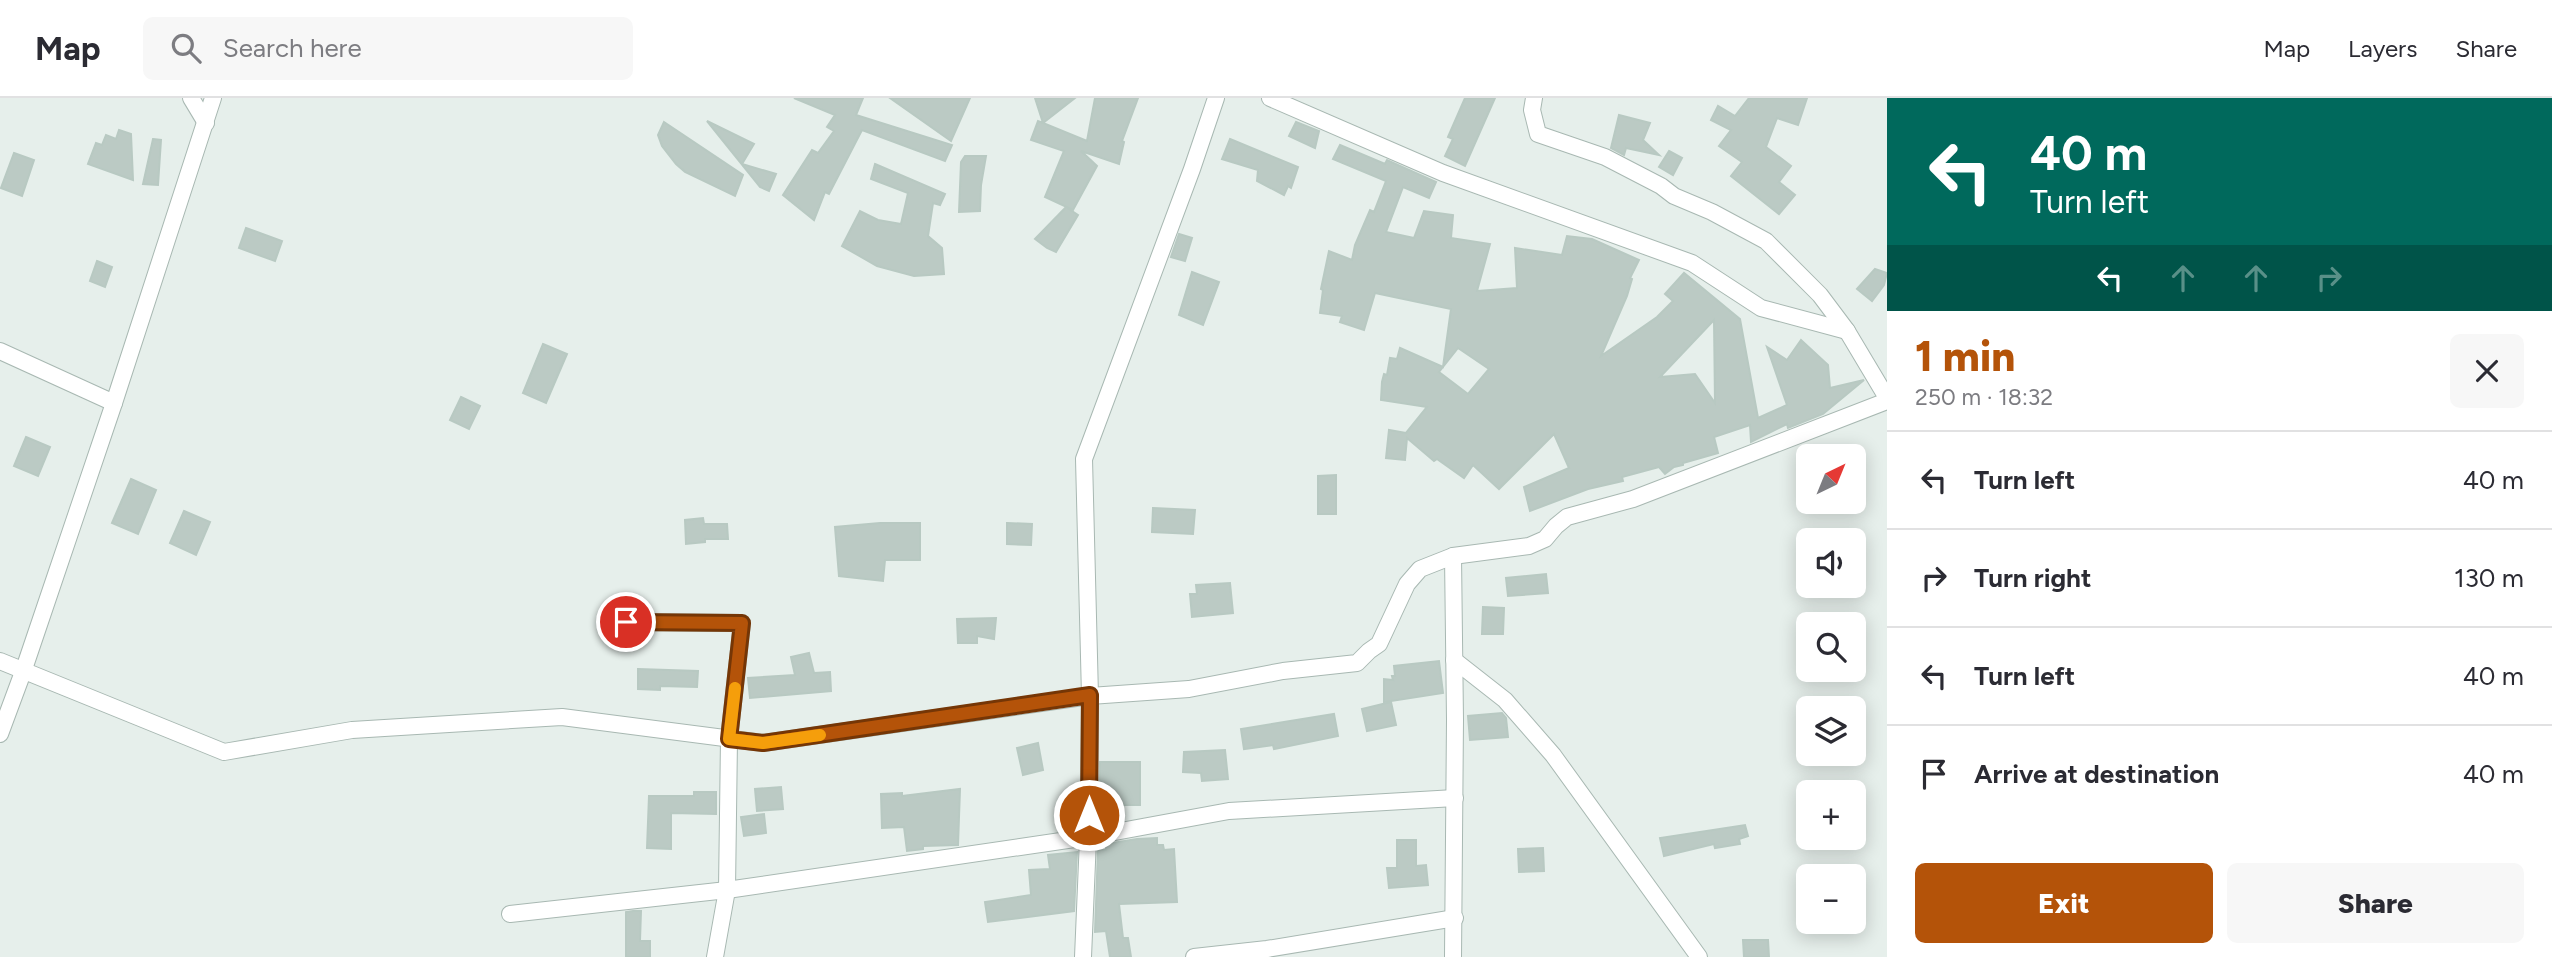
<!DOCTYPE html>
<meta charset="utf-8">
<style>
:root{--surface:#fff;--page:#f7f7f7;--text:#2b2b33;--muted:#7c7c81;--line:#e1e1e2;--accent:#b45309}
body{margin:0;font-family:Figtree,sans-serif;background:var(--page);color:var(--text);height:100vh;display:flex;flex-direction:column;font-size:26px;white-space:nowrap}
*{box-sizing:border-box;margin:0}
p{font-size:23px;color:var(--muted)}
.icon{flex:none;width:38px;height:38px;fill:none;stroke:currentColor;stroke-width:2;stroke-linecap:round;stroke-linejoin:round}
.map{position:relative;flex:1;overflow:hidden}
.sheet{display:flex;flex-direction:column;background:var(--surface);width:665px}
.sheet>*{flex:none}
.hud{background:#00695c;color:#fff;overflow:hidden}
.needle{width:46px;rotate:43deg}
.controls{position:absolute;left:1796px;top:346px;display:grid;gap:14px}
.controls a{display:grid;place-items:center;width:70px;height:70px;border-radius:10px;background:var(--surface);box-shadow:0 4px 18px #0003;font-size:35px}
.pin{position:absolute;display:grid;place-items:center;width:60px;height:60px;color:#fff;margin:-30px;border:4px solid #fff;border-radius:50%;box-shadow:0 2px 7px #0007}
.me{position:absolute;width:77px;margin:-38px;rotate:0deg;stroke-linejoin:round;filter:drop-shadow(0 0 5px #0008)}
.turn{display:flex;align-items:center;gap:24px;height:147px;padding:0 28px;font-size:32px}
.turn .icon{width:91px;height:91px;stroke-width:2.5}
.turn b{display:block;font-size:49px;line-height:60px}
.lanes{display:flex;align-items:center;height:66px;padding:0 28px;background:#0003;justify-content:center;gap:35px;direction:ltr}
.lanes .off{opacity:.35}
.round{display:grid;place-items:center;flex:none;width:74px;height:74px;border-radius:10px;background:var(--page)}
.headline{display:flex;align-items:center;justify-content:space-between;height:119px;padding:0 28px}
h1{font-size:42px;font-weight:800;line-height:52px;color:var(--accent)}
.button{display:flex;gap:14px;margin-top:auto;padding:14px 28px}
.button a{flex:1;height:80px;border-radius:10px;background:var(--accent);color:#fff;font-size:28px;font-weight:800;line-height:80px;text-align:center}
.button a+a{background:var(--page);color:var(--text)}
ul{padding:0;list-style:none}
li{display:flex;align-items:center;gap:21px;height:98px;padding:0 28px;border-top:2px solid var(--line)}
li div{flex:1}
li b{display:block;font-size:26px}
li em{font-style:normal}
header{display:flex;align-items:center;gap:42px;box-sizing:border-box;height:98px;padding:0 35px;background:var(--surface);border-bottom:2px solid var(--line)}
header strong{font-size:33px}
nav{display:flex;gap:38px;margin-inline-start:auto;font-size:24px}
.search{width:490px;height:63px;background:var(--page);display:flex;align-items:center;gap:18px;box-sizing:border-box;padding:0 24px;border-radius:10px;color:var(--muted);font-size:26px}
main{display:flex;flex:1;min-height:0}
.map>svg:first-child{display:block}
.building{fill:#bbcac4;stroke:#b8c9c2;stroke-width:2;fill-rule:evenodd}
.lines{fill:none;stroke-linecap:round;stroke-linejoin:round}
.minor-casing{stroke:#a8b8b2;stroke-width:18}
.minor{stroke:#fff;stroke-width:16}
.route-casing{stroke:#753606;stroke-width:18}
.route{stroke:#b45309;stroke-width:12}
.slow{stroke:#f59e0b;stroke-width:12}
</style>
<header>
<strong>Map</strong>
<div class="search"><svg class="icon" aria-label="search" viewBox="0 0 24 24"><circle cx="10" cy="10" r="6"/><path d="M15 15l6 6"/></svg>Search here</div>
<nav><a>Map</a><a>Layers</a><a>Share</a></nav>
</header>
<main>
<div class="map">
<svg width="1887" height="859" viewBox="0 0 1887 859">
<rect width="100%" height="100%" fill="#e6efeb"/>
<g class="building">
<path d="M794 0H863L856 17 952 47 945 63 862 32 829 96 825 94 814 122 783 97 812 52 818 55 834 33 827 29 835 17Z"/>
<path d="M890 0H970L951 43Z"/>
<path d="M1035 0H1075L1043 25 1087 43 1095 0H1138L1122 43 1124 44 1119 66 1081 53 1097 68 1073 112 1045 99 1064 53 1031 42 1038 23 1043 25Z"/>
<path d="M1465 0H1495L1465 68 1445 58 1453 41 1448 39Z"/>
<path d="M1749 0H1807L1798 27 1777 20 1766 49 1791 68 1779 84 1795 97 1779 116 1731 78 1742 64 1719 48 1731 32 1711 22 1718 8 1735 18Z"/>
<path d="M1619 17 1650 25 1643 42 1659 57 1626 50 1624 57 1611 50Z"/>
<path d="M707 23 754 46 742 66 776 76 769 93 760 89Z"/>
<path d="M664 24 743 77 735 98 685 74 676 66 662 48 658 37Z"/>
<path d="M1296 24 1319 33 1315 50 1289 38Z"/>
<path d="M119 32 131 36 133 82 88 66 96 45 102 47 106 37 116 41Z"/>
<path d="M153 41 161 42 158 87 143 86Z"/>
<path d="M1230 41 1298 69 1291 90 1288 88 1284 97 1257 83 1258 72 1222 61Z"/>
<path d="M1340 47 1385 66 1387 62 1436 84 1429 100 1403 89 1386 134 1414 140 1424 113 1453 117 1451 140 1490 146 1477 193 1517 190 1515 150 1562 157 1567 138 1592 141 1639 162 1630 180 1632 181 1627 198 1601 258 1657 219 1673 203 1665 196 1684 175 1740 221 1758 320 1787 307 1767 249 1787 262 1801 242 1828 267 1830 290 1864 282 1823 316 1788 330 1787 326 1751 344 1750 327 1714 339 1718 355 1683 365V367L1674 369 1665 376 1659 369 1622 379 1623 383 1588 391 1530 413 1524 389 1569 370 1554 336 1499 391 1473 367 1464 380 1437 361 1434 363 1407 340 1405 362 1386 360 1389 332 1406 335 1427 309 1381 302 1382 284 1384 276 1387 277 1390 260 1397 261 1400 250 1443 269 1451 211 1375 195 1364 232 1340 224 1342 218 1320 215 1323 192 1321 191 1329 153 1352 162 1355 147 1370 112 1374 114 1386 83 1333 61ZM1714 222 1715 305 1695 276 1660 279ZM1458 250 1489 271 1468 296 1439 274Z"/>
<path d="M1669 53 1682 60 1673 77 1659 69Z"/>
<path d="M14 55 34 62 22 98 1 90Z"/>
<path d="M965 58H986L981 87 980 113 959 114 961 64Z"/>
<path d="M875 66 945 96 940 107 933 105 928 138 942 150 944 176 914 178 877 168 842 148 860 113 878 122 901 126 908 95 871 81Z"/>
<path d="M1066 109 1078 117 1056 154 1047 150 1035 141Z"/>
<path d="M246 130 282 143 275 163 239 150Z"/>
<path d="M1179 136 1192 140 1185 163 1171 159Z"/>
<path d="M97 163 112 169 105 189 90 183Z"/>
<path d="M1875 171 1887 175 1884 187 1872 203 1857 191Z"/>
<path d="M1192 174 1219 184 1203 227 1179 217Z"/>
<path d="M543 246 567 256 546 305 523 295Z"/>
<path d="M461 299 480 308 469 331 450 322Z"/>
<path d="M26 339 50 349 38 378 14 368Z"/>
<path d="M1336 377V416H1318V378Z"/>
<path d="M131 381 156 392 138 436 112 425Z"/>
<path d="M1153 410 1195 412 1193 436 1152 434Z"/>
<path d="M184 413 210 424 196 457 170 445Z"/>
<path d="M703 420 704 426H727L728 441H705V444L686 446 685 422Z"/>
<path d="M880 425H920V462H885L883 483 839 478 835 429Z"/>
<path d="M1007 425 1032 426 1031 447 1007 446Z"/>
<path d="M1546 476 1548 495 1508 498 1506 480Z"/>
<path d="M1230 485 1233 515 1192 519 1190 496H1197L1196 487Z"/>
<path d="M1483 509 1504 510 1503 536H1482Z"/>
<path d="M996 520 994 541 977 538V545H958L957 521Z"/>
<path d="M809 555 814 575 830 574 831 593 750 600 748 580 795 577 791 559Z"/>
<path d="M1439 563 1443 595 1384 604V581L1393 582 1392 578H1395L1394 568Z"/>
<path d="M638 571 698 573 697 589 660 588V592L638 591Z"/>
<path d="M1391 604 1396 627 1367 633 1362 611Z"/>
<path d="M1502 615 1506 620 1508 639 1470 642 1468 618Z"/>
<path d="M1334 616 1338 638 1274 651 1273 647 1244 651 1241 631Z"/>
<path d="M1038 645 1043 672 1023 677 1017 650Z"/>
<path d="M1225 652 1228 681 1202 683 1201 675 1183 674 1184 654Z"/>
<path d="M1100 664H1140V707H1113V722H1099Z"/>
<path d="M781 689 783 711 757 713 755 691Z"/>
<path d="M960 691 958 747 923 748V751L907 753 904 729 882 730 881 696 902 695V698Z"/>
<path d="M694 694H716V716L671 715V751L647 750 649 698H694Z"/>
<path d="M764 716 766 735 744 738 741 719Z"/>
<path d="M1745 727 1748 738 1739 741 1740 746 1715 750 1714 746 1664 758 1660 740Z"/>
<path d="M1157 740V747H1163L1164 752 1174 751 1177 804 1119 806 1123 840H1128L1131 859H1110L1106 833 1095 834 1098 752H1106V746L1137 741Z"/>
<path d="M1397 742H1416V768L1426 767 1428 787 1389 790 1387 770H1397Z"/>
<path d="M1543 750 1544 773 1519 774 1518 751Z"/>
<path d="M1077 754 1074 813 988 824 985 804 1031 797 1029 772 1050 771 1048 757Z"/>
<path d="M633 813H641L640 843H650V859H626V814Z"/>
<path d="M1743 842H1768L1769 859H1744Z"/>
</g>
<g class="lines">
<defs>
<g id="minor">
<path d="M191 0 206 25"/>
<path d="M1270 0 1443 75 1692 165 1761 210 1847 233"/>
<path d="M1534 0 1532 12 1538 36 1605 59 1661 88 1674 98 1712 114 1766 143 1820 197 1847 233 1887 300"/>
<path d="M0 253 114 305"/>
<path d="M1453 458 1455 622 1453 859"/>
<path d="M626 524 742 525 729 641 727 792 715 859"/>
<path d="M1454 562 1505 602 1553 657 1699 859"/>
<path d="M0 563 224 654 352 632 562 619 763 645 1090 598 1084 361 1192 71 1216 0"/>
<path d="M0 636 23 574 114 305 213 0"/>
<path d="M510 816 727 792 1088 739 1229 713 1455 700"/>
<path d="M1083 859 1089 717 1090 598 1189 591 1283 573 1357 565 1369 553 1379 546 1407 486 1420 471 1453 458 1529 448 1545 441 1556 428 1567 419 1633 401 1887 303"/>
<path d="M1194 859 1267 851 1455 820"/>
</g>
</defs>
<use href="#minor" class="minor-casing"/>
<use href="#minor" class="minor"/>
</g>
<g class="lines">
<defs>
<path id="route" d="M626 524 742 525 729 641 763 645 1090 597 1089 717"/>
</defs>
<use href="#route" class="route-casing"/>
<use href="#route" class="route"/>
<path class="slow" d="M735 590 729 641 763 645 820 637"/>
</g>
</svg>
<div class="controls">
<a><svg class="needle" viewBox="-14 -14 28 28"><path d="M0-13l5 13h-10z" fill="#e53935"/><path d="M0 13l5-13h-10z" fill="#7c7c81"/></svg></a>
<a><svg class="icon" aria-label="sound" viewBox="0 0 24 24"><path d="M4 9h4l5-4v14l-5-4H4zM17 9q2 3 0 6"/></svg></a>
<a><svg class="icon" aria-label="search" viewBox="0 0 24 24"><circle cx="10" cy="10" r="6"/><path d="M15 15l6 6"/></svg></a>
<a><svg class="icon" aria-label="layers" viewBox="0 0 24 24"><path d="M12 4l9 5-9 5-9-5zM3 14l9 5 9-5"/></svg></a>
<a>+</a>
<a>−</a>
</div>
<div class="pin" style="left:626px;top:524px;background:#d93025"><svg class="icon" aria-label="arrive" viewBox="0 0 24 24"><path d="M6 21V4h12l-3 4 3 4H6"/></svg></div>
<svg class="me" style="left:1089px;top:717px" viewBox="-20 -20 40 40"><circle r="17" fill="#b45309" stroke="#fff" stroke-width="3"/><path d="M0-11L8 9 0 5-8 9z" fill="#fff"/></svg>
</div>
<section class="sheet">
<div class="hud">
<div class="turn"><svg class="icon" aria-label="left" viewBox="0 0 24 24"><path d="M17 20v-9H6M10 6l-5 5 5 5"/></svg><div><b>40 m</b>Turn left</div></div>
<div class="lanes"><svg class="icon" aria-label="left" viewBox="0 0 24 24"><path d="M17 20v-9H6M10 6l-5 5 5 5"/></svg><svg class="icon off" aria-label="ahead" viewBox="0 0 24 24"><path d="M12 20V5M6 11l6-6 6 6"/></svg><svg class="icon off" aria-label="ahead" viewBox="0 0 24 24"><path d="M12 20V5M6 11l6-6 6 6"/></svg><svg class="icon off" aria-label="right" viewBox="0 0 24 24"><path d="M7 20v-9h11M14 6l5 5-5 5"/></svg></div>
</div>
<div class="headline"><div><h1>1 min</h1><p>250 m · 18:32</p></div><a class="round"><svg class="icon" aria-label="close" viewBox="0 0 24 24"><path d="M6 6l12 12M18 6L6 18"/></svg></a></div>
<ul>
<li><svg class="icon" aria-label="left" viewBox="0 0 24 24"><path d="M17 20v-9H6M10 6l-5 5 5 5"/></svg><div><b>Turn left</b></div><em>40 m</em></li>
<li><svg class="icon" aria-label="right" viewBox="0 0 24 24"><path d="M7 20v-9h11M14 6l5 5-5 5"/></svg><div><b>Turn right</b></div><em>130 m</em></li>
<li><svg class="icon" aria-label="left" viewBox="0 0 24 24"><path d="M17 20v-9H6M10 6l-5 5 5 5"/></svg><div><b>Turn left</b></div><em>40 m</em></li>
<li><svg class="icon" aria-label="arrive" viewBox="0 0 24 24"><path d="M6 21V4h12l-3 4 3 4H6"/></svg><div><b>Arrive at destination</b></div><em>40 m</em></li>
</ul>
<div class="button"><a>Exit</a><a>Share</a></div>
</section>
</main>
